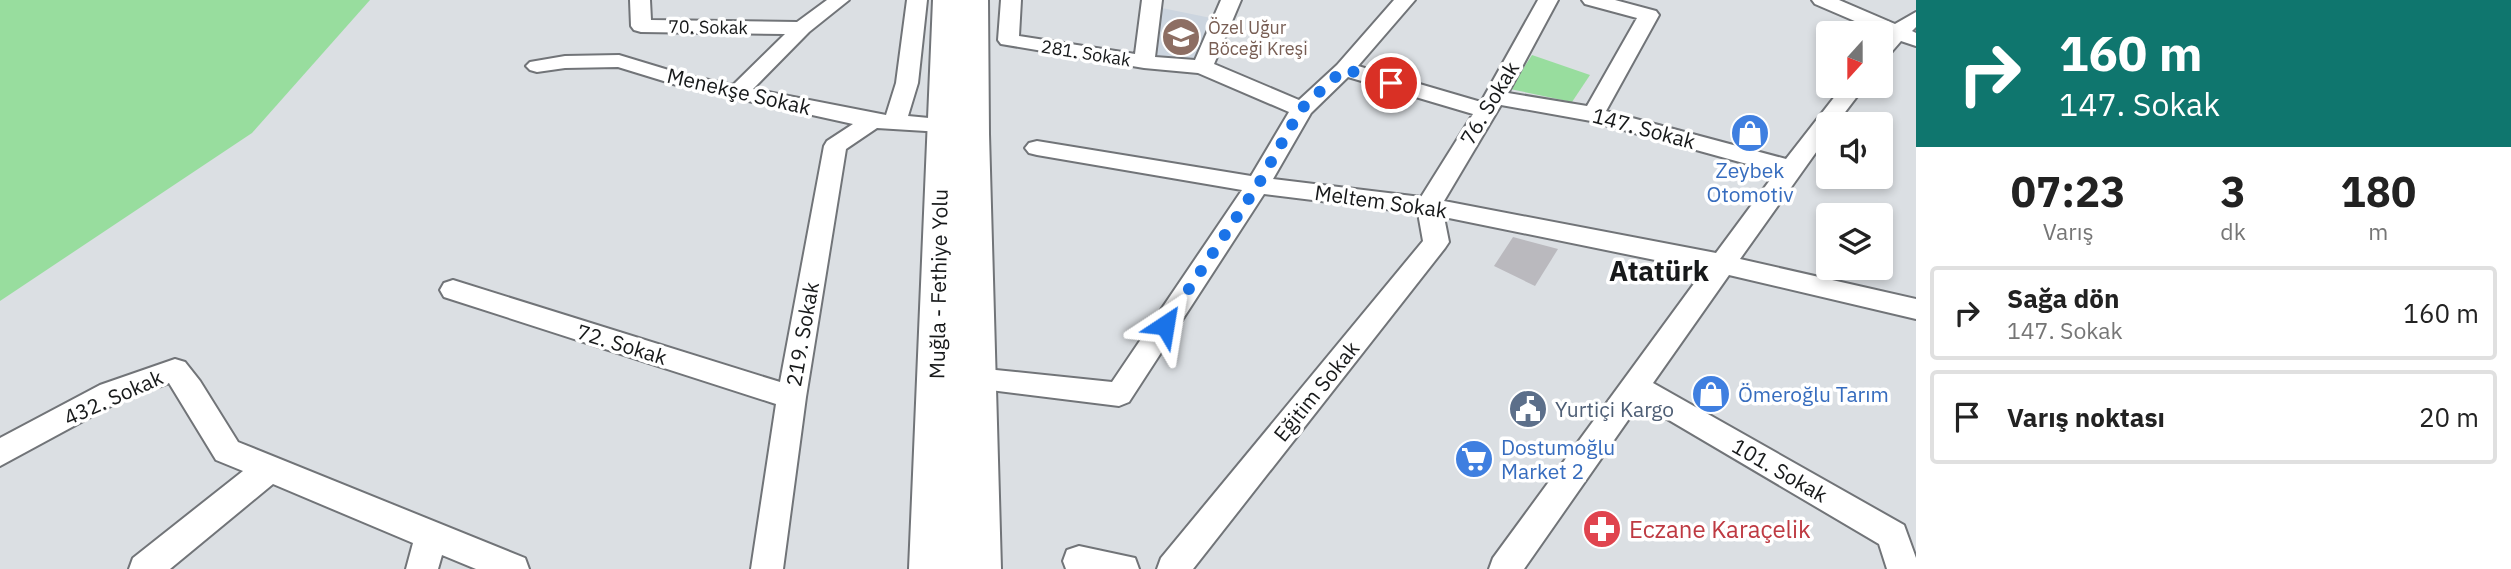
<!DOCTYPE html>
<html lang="tr">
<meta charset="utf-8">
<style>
:root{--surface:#fff;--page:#f6f6f6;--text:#222;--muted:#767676;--line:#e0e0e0}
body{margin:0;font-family:"IBM Plex Sans",sans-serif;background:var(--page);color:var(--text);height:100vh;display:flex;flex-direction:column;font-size:26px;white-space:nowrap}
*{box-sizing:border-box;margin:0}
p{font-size:23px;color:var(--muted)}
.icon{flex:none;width:38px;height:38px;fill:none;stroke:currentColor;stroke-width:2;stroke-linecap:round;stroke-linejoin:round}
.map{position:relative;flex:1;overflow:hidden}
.panel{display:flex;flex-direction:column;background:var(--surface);width:595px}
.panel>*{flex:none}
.banner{background:#0f766e;color:#fff;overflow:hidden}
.needle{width:46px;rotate:201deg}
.buttons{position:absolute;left:1816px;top:21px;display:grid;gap:14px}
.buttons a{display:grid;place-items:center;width:77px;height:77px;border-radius:7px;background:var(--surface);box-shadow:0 4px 10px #0003;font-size:35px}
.pin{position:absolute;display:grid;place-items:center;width:60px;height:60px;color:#fff;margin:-30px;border:4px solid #fff;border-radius:50%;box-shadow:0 2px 7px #0007}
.me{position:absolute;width:77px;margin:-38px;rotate:33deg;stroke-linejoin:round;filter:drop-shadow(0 0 5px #0008)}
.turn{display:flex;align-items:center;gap:24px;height:147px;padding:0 28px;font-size:32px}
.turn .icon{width:91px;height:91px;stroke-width:2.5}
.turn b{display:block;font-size:49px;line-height:60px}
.eta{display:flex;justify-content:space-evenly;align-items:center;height:119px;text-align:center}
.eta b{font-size:42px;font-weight:700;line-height:49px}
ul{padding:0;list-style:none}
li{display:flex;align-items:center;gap:21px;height:94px;margin:0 14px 10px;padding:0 14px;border:4px solid var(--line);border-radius:7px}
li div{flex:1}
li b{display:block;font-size:26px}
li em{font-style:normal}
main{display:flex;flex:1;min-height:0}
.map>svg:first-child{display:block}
.built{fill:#ccd5df}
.green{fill:#98dd9e}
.building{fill:#bab9be}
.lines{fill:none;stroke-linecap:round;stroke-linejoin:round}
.minor-casing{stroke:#717478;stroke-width:4}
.highway-casing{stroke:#717478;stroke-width:4}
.minor{fill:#fff;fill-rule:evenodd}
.highway{fill:#fff;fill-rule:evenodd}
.route{stroke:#1a73e8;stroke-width:12;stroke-dasharray:0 21.6}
.labels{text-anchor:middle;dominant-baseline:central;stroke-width:7;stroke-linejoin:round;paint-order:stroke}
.far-street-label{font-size:18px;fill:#17191a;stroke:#fff}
.far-education-label{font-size:18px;fill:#785e54;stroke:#fff;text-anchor:start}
.street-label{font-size:21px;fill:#17191a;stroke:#fff}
.shop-label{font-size:21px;fill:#366cbe;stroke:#fff;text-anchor:start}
.service-label{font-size:21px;fill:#4e5e75;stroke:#fff;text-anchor:start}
.near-health-label{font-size:24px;fill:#be3a42;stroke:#fff;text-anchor:start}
.district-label{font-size:28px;font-weight:bold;fill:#17191a;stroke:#fff}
</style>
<main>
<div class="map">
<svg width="1916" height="569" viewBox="0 0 1916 569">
<rect width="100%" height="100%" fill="#dbdfe3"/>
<path class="built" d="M1162 8 1211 18 1194 62 1155 55Z"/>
<g class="green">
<path d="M0 0H370L252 133 0 301Z"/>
<path d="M1532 55 1590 75 1572 102 1510 89Z"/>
</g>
<path class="building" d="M1513 237 1558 249 1535 286 1494 266Z"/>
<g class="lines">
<defs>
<g id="minor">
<path d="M630 0H650L651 20 797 22 827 0H849L809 32 753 89 886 115 896 83 907 0H927L918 83 908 116 950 120 953 125 950 130 942 132 877 128 846 149 806 397 783 569H751L776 404 444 297 440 290 444 283 453 280 780 382 824 146 827 141 853 124 680 86 618 67 565 68 537 72 530 70 526 66 530 62 565 56 619 55 685 75 733 85 785 34 641 32 634 30 631 26Z"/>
<path d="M1001 0H1021L1019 36 1135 54 1142 0H1162L1155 57 1195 60 1221 0H1241L1214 64 1299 100 1337 65 1394 0H1415L1358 66 1481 102 1538 0H1558L1508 93 1587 106 1637 18 1585 4 1582 0H1615L1656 11 1659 15 1606 111 1786 159 1843 86H1865L1836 124H1829V134L1740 259 1916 299V319L1729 275 1653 383 1904 525 1916 558V569H1887L1879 544 1640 403 1524 569H1489L1493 558 1704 270 1444 217 1449 242 1445 248 1193 569H1157L1161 558 1423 241 1418 213 1264 194 1129 402 1119 406 966 387 962 379 966 371 976 368 1112 382 1242 190 1037 155 1029 153 1025 148 1029 143 1037 141 1251 176 1289 112 1198 73 1144 68 1001 44 998 40ZM1348 77 1473 114 1421 197 1273 179 1311 113ZM1501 105 1591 121 1776 172 1716 253 1444 201Z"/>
<path d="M1812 0H1839L1895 24 1916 12V27L1912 31 1916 33V46L1901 41 1888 56 1881 58V38L1885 34 1815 4Z"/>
<path d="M175 359 185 362 200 381 238 442 525 558 529 569H476L442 555 438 569H406L413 543 273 484 170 569H129L133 558 243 471 216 460 169 383 120 401 0 466V438L100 385Z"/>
<path d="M1079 546 1135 558 1139 569H1066L1063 561 1067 550Z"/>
</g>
<path id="highway" d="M933 0H988L989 134 1001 569H909Z"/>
</defs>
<use href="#minor" class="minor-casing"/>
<use href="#highway" class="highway-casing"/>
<use href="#minor" class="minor"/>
<use href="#highway" class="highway"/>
</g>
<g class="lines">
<path class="route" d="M1165 325 1258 185 1301 109 1344 69 1391 83"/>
</g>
<defs>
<symbol id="school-disc" viewBox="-11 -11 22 22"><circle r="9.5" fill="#8d6e63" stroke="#fff"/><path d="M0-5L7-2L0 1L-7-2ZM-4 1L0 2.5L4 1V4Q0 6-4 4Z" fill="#fff"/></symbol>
<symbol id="shop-disc" viewBox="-11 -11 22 22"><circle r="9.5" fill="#3f7fe0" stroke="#fff"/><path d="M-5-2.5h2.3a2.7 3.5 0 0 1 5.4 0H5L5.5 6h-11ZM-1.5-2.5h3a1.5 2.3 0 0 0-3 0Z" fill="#fff"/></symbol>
<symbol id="civic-disc" viewBox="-11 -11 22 22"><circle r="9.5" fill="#5c6f8a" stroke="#fff"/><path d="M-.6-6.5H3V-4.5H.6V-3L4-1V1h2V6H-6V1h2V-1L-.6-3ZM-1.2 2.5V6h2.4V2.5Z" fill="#fff"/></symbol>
<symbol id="supermarket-disc" viewBox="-11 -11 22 22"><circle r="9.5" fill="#3f7fe0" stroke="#fff"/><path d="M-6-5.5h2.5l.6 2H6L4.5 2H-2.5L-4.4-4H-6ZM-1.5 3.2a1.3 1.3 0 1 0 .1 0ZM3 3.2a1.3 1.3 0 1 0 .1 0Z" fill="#fff"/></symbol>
<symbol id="pharmacy-disc" viewBox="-11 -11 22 22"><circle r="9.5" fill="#e0444e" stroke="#fff"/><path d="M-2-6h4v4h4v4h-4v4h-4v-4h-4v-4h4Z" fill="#fff"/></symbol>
</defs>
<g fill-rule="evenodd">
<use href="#school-disc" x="1159" y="15" width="44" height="44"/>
<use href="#shop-disc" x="1728" y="111" width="44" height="44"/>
<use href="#shop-disc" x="1689" y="372" width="44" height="44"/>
<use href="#civic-disc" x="1506" y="387" width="44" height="44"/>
<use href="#supermarket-disc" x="1452" y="437" width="44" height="44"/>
<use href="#pharmacy-disc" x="1580" y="507" width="44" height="44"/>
</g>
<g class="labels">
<g class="far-street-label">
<text transform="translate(708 27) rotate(1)">70. Sokak</text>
<text transform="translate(1086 53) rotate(9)">281. Sokak</text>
</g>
<g class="far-education-label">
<text x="1208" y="27">Özel Uğur<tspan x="1208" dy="21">Böceği Kreşi</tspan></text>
</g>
<g class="street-label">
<text transform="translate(739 91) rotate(13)">Menekşe Sokak</text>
<text transform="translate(1489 103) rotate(-59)">76. Sokak</text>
<text transform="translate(1644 128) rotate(15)">147. Sokak</text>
<text transform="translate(1381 201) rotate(8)">Meltem Sokak</text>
<text transform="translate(938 284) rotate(-89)">Muğla - Fethiye Yolu</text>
<text transform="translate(802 334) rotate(-80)">219. Sokak</text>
<text transform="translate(622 344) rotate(17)">72. Sokak</text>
<text transform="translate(1316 391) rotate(-51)">Eğitim Sokak</text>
<text transform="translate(113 397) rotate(-24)">432. Sokak</text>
<text transform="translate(1780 470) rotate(30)">101. Sokak</text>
</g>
<g class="shop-label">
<text x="1750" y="170" text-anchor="middle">Zeybek<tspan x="1750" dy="24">Otomotiv</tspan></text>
<text x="1738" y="394">Ömeroğlu Tarım</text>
<text x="1501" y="447">Dostumoğlu<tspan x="1501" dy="24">Market 2</tspan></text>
</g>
<g class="service-label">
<text x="1555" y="409">Yurtiçi Kargo</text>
</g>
<g class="near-health-label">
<text x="1629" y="529">Eczane Karaçelik</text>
</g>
<g class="district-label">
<text x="1659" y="270">Atatürk</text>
</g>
</g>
</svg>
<div class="buttons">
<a><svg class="needle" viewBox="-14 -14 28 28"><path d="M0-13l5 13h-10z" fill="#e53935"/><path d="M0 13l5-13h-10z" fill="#767676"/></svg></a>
<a><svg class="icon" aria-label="sound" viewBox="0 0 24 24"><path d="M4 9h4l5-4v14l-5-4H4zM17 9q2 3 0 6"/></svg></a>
<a><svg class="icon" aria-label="layers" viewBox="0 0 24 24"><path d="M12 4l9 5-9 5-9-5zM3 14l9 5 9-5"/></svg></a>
</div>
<div class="pin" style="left:1391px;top:83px;background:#d93025"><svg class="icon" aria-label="arrive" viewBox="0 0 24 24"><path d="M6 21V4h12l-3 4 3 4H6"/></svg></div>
<svg class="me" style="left:1165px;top:325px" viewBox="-20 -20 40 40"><path d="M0-17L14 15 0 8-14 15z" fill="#1a73e8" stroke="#fff" stroke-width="4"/></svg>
</div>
<section class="panel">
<div class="banner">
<div class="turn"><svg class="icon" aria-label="right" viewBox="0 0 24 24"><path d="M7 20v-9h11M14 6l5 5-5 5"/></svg><div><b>160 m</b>147. Sokak</div></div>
</div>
<div class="eta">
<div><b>07:23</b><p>Varış</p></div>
<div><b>3</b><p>dk</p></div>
<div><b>180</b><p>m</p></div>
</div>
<ul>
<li><svg class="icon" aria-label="right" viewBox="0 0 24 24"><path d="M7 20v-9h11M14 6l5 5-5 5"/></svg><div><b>Sağa dön</b><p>147. Sokak</p></div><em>160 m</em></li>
<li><svg class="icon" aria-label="arrive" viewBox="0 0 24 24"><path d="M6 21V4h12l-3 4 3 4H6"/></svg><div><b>Varış noktası</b></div><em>20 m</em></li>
</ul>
</section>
</main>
